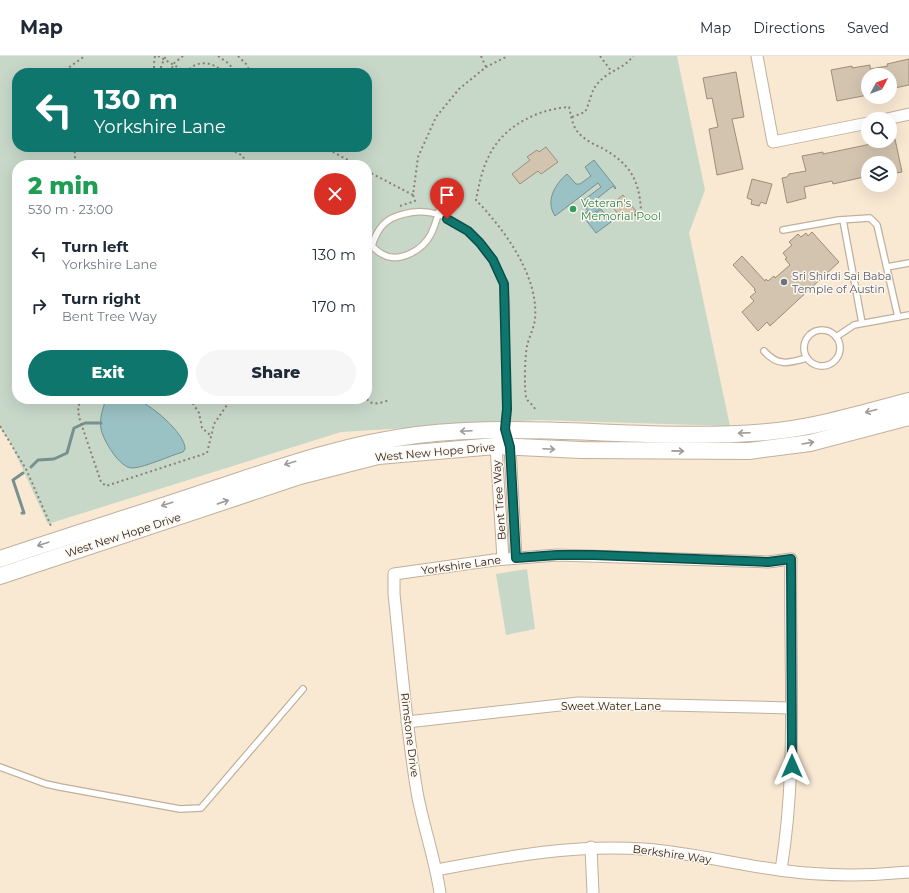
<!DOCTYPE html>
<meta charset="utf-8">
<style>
:root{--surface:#fff;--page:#f6f6f7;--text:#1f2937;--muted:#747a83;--line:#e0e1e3;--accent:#0f766e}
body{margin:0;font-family:Montserrat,sans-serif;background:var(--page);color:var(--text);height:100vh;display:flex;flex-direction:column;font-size:15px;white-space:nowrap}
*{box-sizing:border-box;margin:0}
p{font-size:13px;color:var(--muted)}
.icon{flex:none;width:22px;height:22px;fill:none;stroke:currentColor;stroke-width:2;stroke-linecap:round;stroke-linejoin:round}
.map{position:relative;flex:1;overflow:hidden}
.panel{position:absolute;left:12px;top:104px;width:360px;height:244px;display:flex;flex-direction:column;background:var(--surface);border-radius:16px;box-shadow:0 4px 16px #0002}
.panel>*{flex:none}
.banner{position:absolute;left:12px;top:12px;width:360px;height:84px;border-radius:16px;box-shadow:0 4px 16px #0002;background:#0f766e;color:#fff;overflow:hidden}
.needle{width:26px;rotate:49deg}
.buttons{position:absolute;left:861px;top:12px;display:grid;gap:8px}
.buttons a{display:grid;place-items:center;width:36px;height:36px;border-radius:50%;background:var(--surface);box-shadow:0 4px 16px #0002;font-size:20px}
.pin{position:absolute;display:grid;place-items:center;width:34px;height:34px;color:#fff;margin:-41px -17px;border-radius:50% 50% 50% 0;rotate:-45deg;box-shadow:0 0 4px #0007}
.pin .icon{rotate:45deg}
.me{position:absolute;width:44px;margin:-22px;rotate:0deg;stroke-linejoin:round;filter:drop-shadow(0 0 3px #0008)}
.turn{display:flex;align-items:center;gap:14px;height:84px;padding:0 16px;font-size:18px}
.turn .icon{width:52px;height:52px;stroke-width:2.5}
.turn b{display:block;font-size:28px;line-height:34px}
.round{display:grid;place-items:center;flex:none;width:42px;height:42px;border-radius:21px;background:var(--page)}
.overview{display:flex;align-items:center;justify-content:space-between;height:68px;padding:0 16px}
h1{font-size:24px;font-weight:800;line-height:30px;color:#1e9e55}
.button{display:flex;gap:8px;margin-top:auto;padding:8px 16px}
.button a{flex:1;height:46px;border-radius:24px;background:var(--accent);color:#fff;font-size:16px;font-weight:800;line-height:46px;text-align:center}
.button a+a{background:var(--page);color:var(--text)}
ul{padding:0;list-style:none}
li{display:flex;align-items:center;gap:12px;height:52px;padding:0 16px}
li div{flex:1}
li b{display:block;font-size:15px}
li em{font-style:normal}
header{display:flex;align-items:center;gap:24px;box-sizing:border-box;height:56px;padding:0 20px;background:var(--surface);border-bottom:1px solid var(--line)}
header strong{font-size:19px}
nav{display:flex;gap:22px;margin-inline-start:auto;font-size:14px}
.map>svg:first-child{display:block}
.green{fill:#c7d8c9;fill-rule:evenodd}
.water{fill:#9ac1c4;stroke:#779090}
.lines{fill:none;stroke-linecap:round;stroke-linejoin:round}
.stream{stroke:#779090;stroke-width:3}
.building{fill:#d3c4af;stroke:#9d8e7a}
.lane-casing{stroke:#c0b09c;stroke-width:8}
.street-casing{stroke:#c0b09c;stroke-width:13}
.secondary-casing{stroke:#c0b09c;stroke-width:18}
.path{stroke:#8b8071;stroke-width:2;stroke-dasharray:2 3;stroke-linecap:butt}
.lane{stroke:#fff;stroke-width:5.5}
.street{stroke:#fff;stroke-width:11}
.secondary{stroke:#fff;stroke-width:16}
.oneway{stroke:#9d9a97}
.route-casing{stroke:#0a4d48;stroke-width:10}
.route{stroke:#0f766e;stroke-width:7}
.leisure-dot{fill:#2e9e5b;stroke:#fef7ef;stroke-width:1.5}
.worship-dot{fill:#6b7280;stroke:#fef7ef;stroke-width:1.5}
.labels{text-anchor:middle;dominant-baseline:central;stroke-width:3;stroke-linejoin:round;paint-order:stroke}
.leisure-label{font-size:11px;fill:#27864d;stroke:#fef7ef;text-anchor:start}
.worship-label{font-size:11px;fill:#5b616d;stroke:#fef7ef;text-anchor:start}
.street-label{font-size:11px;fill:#251f17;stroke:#fef7ef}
</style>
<header>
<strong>Map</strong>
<nav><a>Map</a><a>Directions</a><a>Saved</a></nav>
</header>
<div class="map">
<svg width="909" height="837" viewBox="0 0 909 837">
<rect width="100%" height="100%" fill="#f9e9d3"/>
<g class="green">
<path d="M0 0H677L705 134 689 177 730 370 538 364 341 376 48 468 10 386 0 372ZM17 17H367V91H17ZM17 109H367V343H17Z"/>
<path d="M527 513 535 573 506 579 496 518Z"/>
</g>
<g class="water">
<path d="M594 104 616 132 615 133 613 130 594 145 600 152 591 159 589 156 586 158 585 157 588 155 581 146 601 131 598 127 555 160C545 145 555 128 567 118L576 128H580L591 120 585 111Z"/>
<path d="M601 153 611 166 596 177 586 164Z"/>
<path d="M106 343C115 343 126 341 134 343 149 346 186 378 185 393L183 396C169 400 146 411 133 412 120 413 103 384 101 373 99 363 103 352 106 343Z"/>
</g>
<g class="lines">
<g class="stream">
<path d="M31 411 38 404 54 403 67 397 74 372 85 367H101"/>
<path d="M22 457H24L13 424 23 417"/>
</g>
</g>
<g class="building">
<path d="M909 3V29L890 33V19H868V39L837 45 831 14 852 10V12L870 9V13L888 10 887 8Z"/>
<path d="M736 16 744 61 732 63 743 113 717 119 709 73 718 71 712 42 707 43 703 22Z"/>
<path d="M895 83 902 116 890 118V107H868V119L863 120 864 121 833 128 832 125 804 131 806 142 787 147 782 122 787 121 789 118 806 115 802 100 823 96V98Z"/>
<path d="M546 91 558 106 541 118 538 115 520 128 512 118 530 104 527 101 537 94 539 96Z"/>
<path d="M752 123 772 128 766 148 761 146 759 150 751 148 752 144 747 142Z"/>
<path d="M623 139 636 155 624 165 611 149Z"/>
<path d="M812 176 839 206 770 270 767 266 758 275 742 256 754 245 750 241 756 236 754 234 755 233 733 209 742 200 765 225 766 223 768 225 774 220 775 222 790 209 785 203 787 202 783 197 792 189 789 186 798 178 801 181 806 177 808 180Z"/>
</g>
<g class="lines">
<defs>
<g id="lane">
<path d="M446 134C440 148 438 164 431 178 423 194 399 208 382 198 378 196 375 193 372 190 377 173 385 162 404 158 448 146 491 187 503 227 508 243 506 263 506 279 506 310 508 342 505 373"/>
<path d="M843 164 862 267"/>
<path d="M783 174 839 164 870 162 877 169 898 261"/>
<path d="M887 211 909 207"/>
<circle cx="822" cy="292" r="18"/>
<path d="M836 281 854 269 909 259"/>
<path d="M764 295C778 311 789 307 807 302"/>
<path d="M0 711 46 728 60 731 180 753 201 752 303 633"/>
</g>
<g id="street">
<path d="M757 0 773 86 868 67"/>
<path d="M887 63 909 58"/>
<path d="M505 373 510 391 516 502"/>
<path d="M499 384 496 390 503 503"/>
<path d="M407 666 578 647 791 652"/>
<path d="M591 791 593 837"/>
<path d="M436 814C507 801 571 788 644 793 688 796 734 808 779 814 821 820 867 820 909 816"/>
<path d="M440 837C435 802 423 770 417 736 406 670 401 604 394 538V518L494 504 557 499 768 506 791 503C789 607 798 711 781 814"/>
</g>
<g id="secondary">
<path d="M0 503C71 479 143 457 214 433 281 411 346 388 417 379 533 365 651 386 767 376 815 372 863 357 909 345"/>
<path d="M0 520 300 420 378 400 496 390 581 394 749 395 810 387 909 361"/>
</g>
</defs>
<use href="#lane" class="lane-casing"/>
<use href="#street" class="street-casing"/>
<use href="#secondary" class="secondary-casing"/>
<g class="path">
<path d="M158 0 188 17"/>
<path d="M218 0 228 7 237 17"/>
<path d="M238 0 246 8 251 17"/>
<path d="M481 0 486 11"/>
<path d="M600 0 612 16"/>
<path d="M61 17 85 0"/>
<path d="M154 17V7L155 0"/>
<path d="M161 17V10L166 0"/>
<path d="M171 17 173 8 183 0"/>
<path d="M186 17C196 3 213 5 224 17"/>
<path d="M572 61 585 56C590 47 591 34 598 27 608 15 624 13 633 0"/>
<path d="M72 91 75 97V109"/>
<path d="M226 91 243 100 246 109"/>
<path d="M324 91 357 109"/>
<path d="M154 109 161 107 167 109"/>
<path d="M367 115 413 139"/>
<path d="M400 150 415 145 413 139 418 101 436 61 459 33 486 11 508 0"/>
<path d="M81 343 78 351 79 361 101 426 106 430 207 397 214 368 231 343"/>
<path d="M190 343 199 357 202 372 210 379"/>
<path d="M367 343C372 351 382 346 390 344"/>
<path d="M535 353C533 348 527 346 526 341 524 331 525 299 527 290 529 281 534 272 535 263 539 220 504 173 476 144 479 129 482 113 489 100 503 70 538 53 569 51 571 59 572 68 577 75 583 83 593 88 602 92 630 108 639 123 641 154L628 165"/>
<path d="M0 370 26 413 51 470"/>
</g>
<use href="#lane" class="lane"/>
<use href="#street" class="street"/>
<use href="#secondary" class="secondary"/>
</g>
<defs><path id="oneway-shaft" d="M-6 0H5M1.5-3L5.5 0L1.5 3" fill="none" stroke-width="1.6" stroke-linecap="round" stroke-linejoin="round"/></defs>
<g class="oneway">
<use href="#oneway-shaft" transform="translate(871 355) rotate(165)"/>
<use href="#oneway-shaft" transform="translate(466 375) rotate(177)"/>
<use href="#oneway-shaft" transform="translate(744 377) rotate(178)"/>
<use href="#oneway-shaft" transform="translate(808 387) rotate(-10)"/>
<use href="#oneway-shaft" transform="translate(549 393) rotate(3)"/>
<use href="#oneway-shaft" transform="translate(678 395) rotate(1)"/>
<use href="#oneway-shaft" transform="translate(290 407) rotate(163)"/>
<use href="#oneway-shaft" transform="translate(223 446) rotate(-19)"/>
<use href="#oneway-shaft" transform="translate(167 448) rotate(162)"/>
<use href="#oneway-shaft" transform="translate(43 488) rotate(162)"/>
</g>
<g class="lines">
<defs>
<path id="route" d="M447 163 468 175 480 187 493 204 504 228 507 353 505 373 510 391 516 502 557 499H594L768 506 791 503 792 710"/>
</defs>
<use href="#route" class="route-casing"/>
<use href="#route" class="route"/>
</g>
<circle class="leisure-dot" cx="573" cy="153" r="4"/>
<circle class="worship-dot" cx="784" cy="226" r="4"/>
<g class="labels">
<g class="leisure-label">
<text x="581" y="147">Veteran's<tspan x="581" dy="13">Memorial Pool</tspan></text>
</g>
<g class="worship-label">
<text x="792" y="220">Sri Shirdi Sai Baba<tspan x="792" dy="13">Temple of Austin</tspan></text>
</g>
<g class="street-label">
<text transform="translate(435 396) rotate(-5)">West New Hope Drive</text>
<text transform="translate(499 444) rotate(-94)">Bent Tree Way</text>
<text transform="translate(123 479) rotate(-18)">West New Hope Drive</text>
<text transform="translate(461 509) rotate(-8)">Yorkshire Lane</text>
<text x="611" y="650">Sweet Water Lane</text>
<text transform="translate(410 679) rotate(83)">Rimstone Drive</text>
<text transform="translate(672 798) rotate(8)">Berkshire Way</text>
</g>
</g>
</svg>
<div class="buttons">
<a><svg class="needle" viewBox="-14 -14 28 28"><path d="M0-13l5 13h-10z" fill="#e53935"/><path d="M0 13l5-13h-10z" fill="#747a83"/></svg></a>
<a><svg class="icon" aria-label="search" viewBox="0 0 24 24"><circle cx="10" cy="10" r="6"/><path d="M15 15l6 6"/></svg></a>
<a><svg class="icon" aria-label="layers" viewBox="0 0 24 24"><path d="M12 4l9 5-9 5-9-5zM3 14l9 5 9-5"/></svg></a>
</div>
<div class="pin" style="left:447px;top:163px;background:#d93025"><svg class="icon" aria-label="arrive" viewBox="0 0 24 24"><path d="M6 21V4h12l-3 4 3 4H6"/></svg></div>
<svg class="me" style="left:792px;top:710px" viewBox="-20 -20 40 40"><path d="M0-17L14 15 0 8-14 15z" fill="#0f766e" stroke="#fff" stroke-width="4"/></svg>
<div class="banner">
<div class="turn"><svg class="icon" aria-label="left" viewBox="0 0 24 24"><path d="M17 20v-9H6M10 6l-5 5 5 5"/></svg><div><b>130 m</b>Yorkshire Lane</div></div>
</div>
<section class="panel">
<div class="overview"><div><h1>2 min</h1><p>530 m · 23:00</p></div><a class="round" style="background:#d93025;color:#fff"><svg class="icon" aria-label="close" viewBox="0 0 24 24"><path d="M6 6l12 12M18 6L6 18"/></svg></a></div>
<ul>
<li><svg class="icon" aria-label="left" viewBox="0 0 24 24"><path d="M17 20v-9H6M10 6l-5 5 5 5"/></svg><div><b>Turn left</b><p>Yorkshire Lane</p></div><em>130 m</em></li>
<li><svg class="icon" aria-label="right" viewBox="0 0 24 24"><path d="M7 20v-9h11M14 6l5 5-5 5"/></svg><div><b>Turn right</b><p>Bent Tree Way</p></div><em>170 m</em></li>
</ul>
<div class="button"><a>Exit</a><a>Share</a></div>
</section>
</div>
